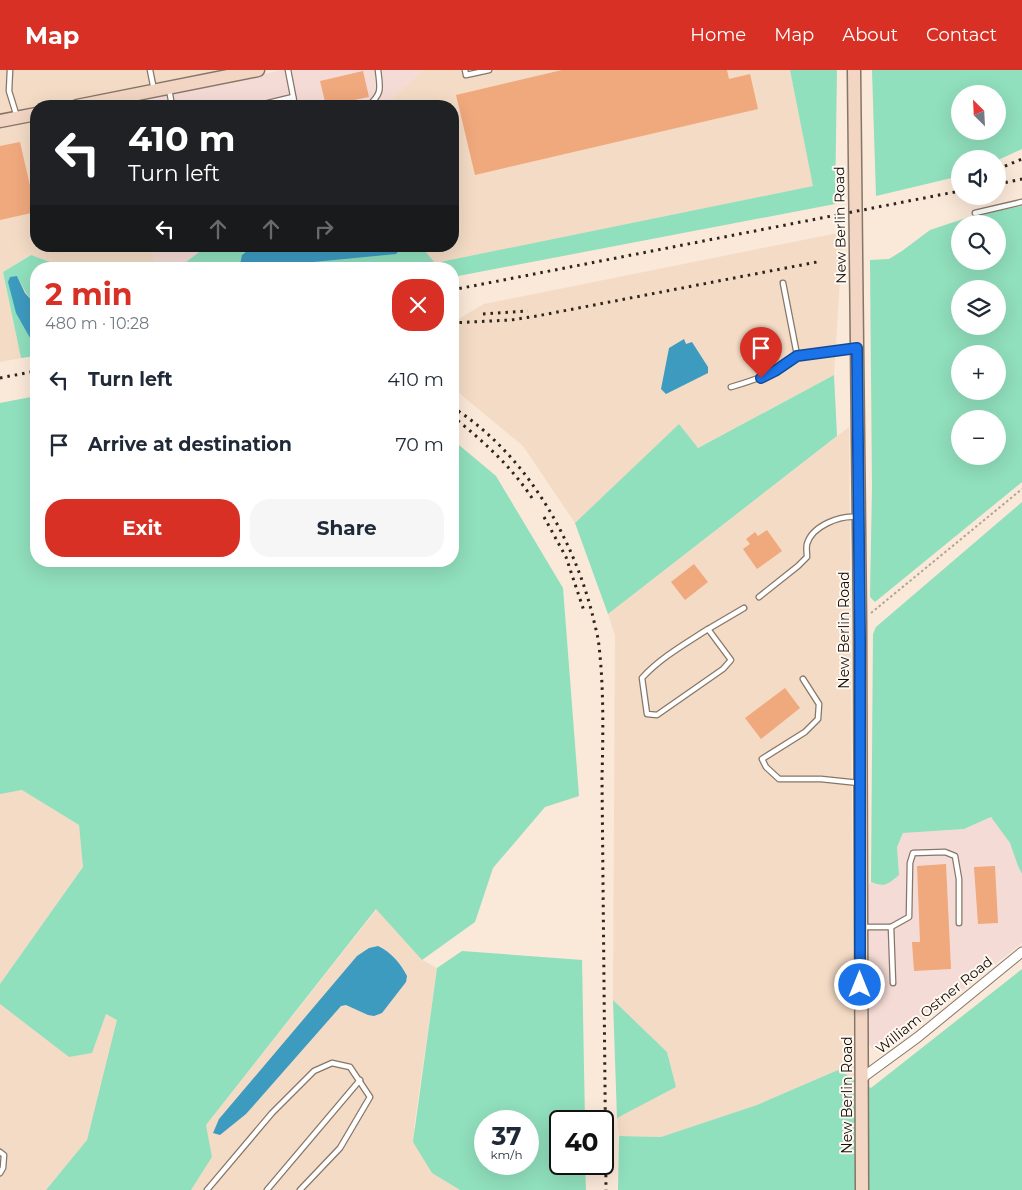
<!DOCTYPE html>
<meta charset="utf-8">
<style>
:root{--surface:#fff;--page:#f6f6f7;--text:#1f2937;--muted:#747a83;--accent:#d93025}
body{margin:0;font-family:Montserrat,sans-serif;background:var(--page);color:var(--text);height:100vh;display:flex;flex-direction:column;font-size:19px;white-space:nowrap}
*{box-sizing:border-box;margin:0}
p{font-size:16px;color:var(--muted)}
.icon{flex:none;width:28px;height:28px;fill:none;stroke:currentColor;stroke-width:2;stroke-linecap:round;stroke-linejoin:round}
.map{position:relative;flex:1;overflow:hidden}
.drawer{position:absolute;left:30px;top:192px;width:429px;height:305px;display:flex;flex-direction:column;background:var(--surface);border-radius:20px;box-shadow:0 5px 20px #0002}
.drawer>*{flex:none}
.hud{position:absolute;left:30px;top:30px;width:429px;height:152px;border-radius:20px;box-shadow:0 5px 20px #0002;background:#202124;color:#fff;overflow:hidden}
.needle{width:32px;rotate:336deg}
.tools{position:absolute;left:951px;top:15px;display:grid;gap:10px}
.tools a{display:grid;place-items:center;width:55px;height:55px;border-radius:50%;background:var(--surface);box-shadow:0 5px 20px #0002;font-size:25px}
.speed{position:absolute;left:474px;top:1040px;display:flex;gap:10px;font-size:25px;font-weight:700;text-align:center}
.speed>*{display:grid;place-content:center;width:65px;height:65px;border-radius:50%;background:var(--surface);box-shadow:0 5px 20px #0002;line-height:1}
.speed small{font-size:12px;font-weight:400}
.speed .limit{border:2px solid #111;border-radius:8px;background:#fff;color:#111}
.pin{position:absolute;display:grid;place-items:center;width:42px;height:42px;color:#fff;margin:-51px -21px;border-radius:50% 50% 50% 0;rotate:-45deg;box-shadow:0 0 5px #0007}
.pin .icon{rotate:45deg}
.me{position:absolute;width:55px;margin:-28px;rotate:0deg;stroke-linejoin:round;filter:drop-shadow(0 0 4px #0008)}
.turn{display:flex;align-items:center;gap:18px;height:105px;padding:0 15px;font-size:22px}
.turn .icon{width:65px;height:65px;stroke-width:2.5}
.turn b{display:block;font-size:35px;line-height:42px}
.lanes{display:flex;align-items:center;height:48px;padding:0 15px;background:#0003;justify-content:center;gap:25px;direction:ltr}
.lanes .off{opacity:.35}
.round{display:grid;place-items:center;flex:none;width:52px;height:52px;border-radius:20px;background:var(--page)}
.summary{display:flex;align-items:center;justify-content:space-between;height:85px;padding:0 15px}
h1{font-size:30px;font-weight:700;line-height:38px;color:var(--accent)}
.primary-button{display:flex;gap:10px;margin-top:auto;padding:10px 15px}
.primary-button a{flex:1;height:58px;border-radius:20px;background:var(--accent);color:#fff;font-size:20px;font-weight:700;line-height:58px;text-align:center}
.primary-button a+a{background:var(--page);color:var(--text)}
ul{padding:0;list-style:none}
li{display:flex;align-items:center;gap:15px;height:65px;padding:0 15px}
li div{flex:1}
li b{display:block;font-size:19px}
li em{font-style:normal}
header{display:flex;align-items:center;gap:30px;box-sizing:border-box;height:70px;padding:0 25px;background:var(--accent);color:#fff}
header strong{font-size:24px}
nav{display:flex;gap:28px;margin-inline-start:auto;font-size:18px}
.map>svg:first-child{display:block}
.commercial{fill:#f5dbd5}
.built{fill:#f3dbc5}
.green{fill:#90dfbd;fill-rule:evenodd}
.water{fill:#3d9bc0}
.building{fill:#f0a87d}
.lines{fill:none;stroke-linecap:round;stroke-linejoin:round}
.lane-casing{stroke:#867667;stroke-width:7}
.street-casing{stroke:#867667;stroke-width:11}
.secondary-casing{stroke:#867667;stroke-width:15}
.path{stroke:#b2a497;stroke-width:2;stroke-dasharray:2.5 2.5;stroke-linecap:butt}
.lane{stroke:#fff;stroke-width:4.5}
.street{stroke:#fff;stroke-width:9}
.secondary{stroke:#f2d5c3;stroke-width:12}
.rail{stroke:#2c251e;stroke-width:3;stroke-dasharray:2.5 5;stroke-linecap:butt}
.route-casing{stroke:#114b97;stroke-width:12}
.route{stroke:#1a73e8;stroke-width:9}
.labels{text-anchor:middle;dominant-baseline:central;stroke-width:4;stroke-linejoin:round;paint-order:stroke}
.street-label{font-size:14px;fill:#140e08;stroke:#fff8f1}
</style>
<header>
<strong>Map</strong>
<nav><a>Home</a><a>Map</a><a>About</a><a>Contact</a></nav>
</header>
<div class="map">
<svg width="1022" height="1120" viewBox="0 0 1022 1120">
<rect width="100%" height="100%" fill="#fae8d8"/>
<g class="commercial">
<path d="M283 0H423L384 36H128L127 31Z"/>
<path d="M152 176H207L177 199H156Z"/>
<path d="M992 747 1010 773 1018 796 1022 804V873L888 978 873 979 866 971 864 824 871 812 879 816 899 805 897 777 903 763 964 759Z"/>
</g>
<g class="built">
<path d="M0 0H225L0 44Z"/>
<path d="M423 0H790L814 116 435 193 421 176H452V36H384Z"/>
<path d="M36 49V176H152L156 199H69L30 185 3 202 21 288 0 292V56Z"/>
<path d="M843 162 834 305 697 378 679 354 575 453 523 376 453 318V252L484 234Z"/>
<path d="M849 357 854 1009 838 1000 757 1035 661 1067 619 1066 617 1048 676 1017 667 982 613 930 615 566 608 544Z"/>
<path d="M22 720 79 755 83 797 0 914V724Z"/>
<path d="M377 839 422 890 437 898 414 1057 432 1103 460 1120H191L212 1087 206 1055Z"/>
<path d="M0 934 69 987 92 983 106 944 118 950 87 1070 46 1120H0Z"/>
</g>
<g class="green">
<path d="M790 0H837L835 134 453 207 452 199H177L207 176H253L242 185 421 176 435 193 813 116Z"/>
<path d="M872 0H1022V79L998 90V89H960V106L876 126ZM960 24H998V61H960Z"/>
<path d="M1022 136V412L875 532 870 527 872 417 870 190 889 189 902 181 930 160 975 145ZM960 154H998V191H960ZM960 219H998V256H960ZM960 284H998V321H960ZM960 349H998V386H960Z"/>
<path d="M31 185 69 199H36V235L26 223 17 206 30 269 34 275H36V286L21 288 3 202Z"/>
<path d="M834 305 837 366 608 544 575 453 679 354 698 378Z"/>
<path d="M36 326V491H452L453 370 496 406 563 518 579 726 545 737 493 798 475 852 422 890 376 839 206 1055 212 1087 191 1120H46L87 1070 117 950 106 944 92 983 69 987 0 934V914L83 797 79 755 22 720 0 724V333Z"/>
<path d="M1022 432V804L1018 796 1010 773 991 747 964 759 903 763 897 777 899 805C888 814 885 818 871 812L873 564 876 557Z"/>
<path d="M462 881 582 890 585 1051H560V1094H585L586 1120H460L432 1103 413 1072 437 898ZM528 1051V1094H485V1051Z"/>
<path d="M1022 899V1120H618L619 1066 661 1067 757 1035 838 1000 871 1018Z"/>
<path d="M613 930 667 982 676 1017 617 1048Z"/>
</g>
<g class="water">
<path d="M253 176H403V177L396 184 252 198 240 195 242 185Z"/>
<path d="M17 206 25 223 36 235V275H34L16 243 8 212 10 207Z"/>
<path d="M684 269 686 274 692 272 708 297V303L666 324 661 319 669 278Z"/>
<path d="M378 876C391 882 401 894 407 906L406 912 382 943 374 946 368 945 346 935 341 936 246 1044 220 1065 213 1063 219 1049 357 886 369 878Z"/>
</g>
<g class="building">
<path d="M562 0H727L729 9 750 4 758 39 475 105 456 25Z"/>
<path d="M363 1 369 27 326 36 320 11Z"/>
<path d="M20 72 36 142 0 150V76Z"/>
<path d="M767 460 782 481 757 499 743 479 750 474 746 469 755 462 758 466Z"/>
<path d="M694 494 708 512 685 530 671 512Z"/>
<path d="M785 618 800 638 761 669 745 648Z"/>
<path d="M946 794 951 899 914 901 912 872H920L917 796Z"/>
<path d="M995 796 998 853 978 854 974 797Z"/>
</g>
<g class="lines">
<defs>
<g id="lane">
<path d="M10 0 9 21 17 47"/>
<path d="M150 0 154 20"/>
<path d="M288 0 295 36"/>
<path d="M465 0 466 5 489 0"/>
<path d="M169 19 172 36"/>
<path d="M256 36 293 27"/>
<path d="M368 36C383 23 380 18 378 0"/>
<path d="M975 143 1022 132"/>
<path d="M783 213 797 285 855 278"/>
<path d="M731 317C755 310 777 303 797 285"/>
<path d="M759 527 798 496 807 487C807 483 806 478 807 474 812 456 840 445 857 447"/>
<path d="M708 559 731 590 723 599 657 645 647 644 642 608C660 588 685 574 708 559L710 558 744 538"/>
<path d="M803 609 819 634 818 649 805 662 762 689 766 697 779 709H821L859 713"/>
<path d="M862 857H891L909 847 910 793 913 783 945 782 955 786 959 809V853"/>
<path d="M891 857 893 913"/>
<path d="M0 1082 4 1085 3 1098 0 1103"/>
<path d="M207 1120 272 1043 314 1001 332 993 350 997 370 1027 340 1078 300 1120"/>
<path d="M267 1120 360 1010"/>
</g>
<path id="street" d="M862 1008 918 967 1022 882"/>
<g id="secondary">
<path d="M854 0 860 552 862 1120"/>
<path d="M77 36 258 0"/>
<path d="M0 51 36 44"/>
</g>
</defs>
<use href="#lane" class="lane-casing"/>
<use href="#street" class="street-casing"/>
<use href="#secondary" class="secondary-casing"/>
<path class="path" d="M871 543 1022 419"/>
<use href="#lane" class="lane"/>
<use href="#street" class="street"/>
<use href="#secondary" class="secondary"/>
<g class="rail">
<path d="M998 99 1022 89"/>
<path d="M998 114 1022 109"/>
<path d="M452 220 960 121"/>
<path d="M483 244 528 241"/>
<path d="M452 253 511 250 537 246 817 192"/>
<path d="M0 308 36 301"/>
<path d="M452 337C524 382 573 466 593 547 595 556 598 566 599 576 604 620 603 665 602 709L606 1120"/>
<path d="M452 346C482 370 511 396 532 428"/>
<path d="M544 447 566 487 584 541"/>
</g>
</g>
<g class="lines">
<defs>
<path id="route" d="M761 308 775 301 797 286 857 278 860 570V915"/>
</defs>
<use href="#route" class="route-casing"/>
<use href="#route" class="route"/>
</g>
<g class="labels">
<g class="street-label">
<text transform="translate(840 155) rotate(-91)">New Berlin Road</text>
<text transform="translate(844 560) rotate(-90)">New Berlin Road</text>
<text transform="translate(934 935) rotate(-39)">William Ostner Road</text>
<text transform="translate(847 1025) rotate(-90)">New Berlin Road</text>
</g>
</g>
</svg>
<div class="tools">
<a><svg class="needle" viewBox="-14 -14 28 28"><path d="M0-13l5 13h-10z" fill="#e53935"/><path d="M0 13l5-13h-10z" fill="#747a83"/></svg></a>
<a><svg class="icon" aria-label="sound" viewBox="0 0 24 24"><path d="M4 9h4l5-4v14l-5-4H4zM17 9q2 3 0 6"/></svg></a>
<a><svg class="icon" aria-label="search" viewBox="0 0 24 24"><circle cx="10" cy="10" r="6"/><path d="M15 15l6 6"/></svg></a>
<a><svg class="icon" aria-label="layers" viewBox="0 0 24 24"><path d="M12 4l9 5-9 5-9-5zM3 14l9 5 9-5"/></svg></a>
<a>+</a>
<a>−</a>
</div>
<div class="speed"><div>37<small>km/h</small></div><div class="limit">40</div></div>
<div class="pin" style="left:761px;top:308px;background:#d93025"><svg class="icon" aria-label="arrive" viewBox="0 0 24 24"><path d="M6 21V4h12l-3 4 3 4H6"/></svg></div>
<svg class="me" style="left:860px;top:915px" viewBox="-20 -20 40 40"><circle r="17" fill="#1a73e8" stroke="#fff" stroke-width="3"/><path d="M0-11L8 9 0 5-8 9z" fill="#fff"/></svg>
<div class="hud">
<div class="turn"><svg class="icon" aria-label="left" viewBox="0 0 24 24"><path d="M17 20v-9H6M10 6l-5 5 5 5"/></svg><div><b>410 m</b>Turn left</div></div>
<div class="lanes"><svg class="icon" aria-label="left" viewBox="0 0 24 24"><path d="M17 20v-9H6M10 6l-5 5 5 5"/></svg><svg class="icon off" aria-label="ahead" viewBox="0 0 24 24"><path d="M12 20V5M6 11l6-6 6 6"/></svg><svg class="icon off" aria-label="ahead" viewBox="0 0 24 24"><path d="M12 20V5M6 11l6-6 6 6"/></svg><svg class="icon off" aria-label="right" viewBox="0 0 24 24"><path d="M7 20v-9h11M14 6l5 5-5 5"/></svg></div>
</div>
<section class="drawer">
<div class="summary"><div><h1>2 min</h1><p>480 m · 10:28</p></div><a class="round" style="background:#d93025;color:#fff"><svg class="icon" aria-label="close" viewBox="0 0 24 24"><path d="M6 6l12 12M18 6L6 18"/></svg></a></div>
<ul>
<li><svg class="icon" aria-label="left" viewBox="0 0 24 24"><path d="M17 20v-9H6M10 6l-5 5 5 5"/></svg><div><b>Turn left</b></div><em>410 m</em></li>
<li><svg class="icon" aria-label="arrive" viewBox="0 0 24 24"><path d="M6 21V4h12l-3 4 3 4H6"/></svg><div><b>Arrive at destination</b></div><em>70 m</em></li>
</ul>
<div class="primary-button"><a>Exit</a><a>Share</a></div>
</section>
</div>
